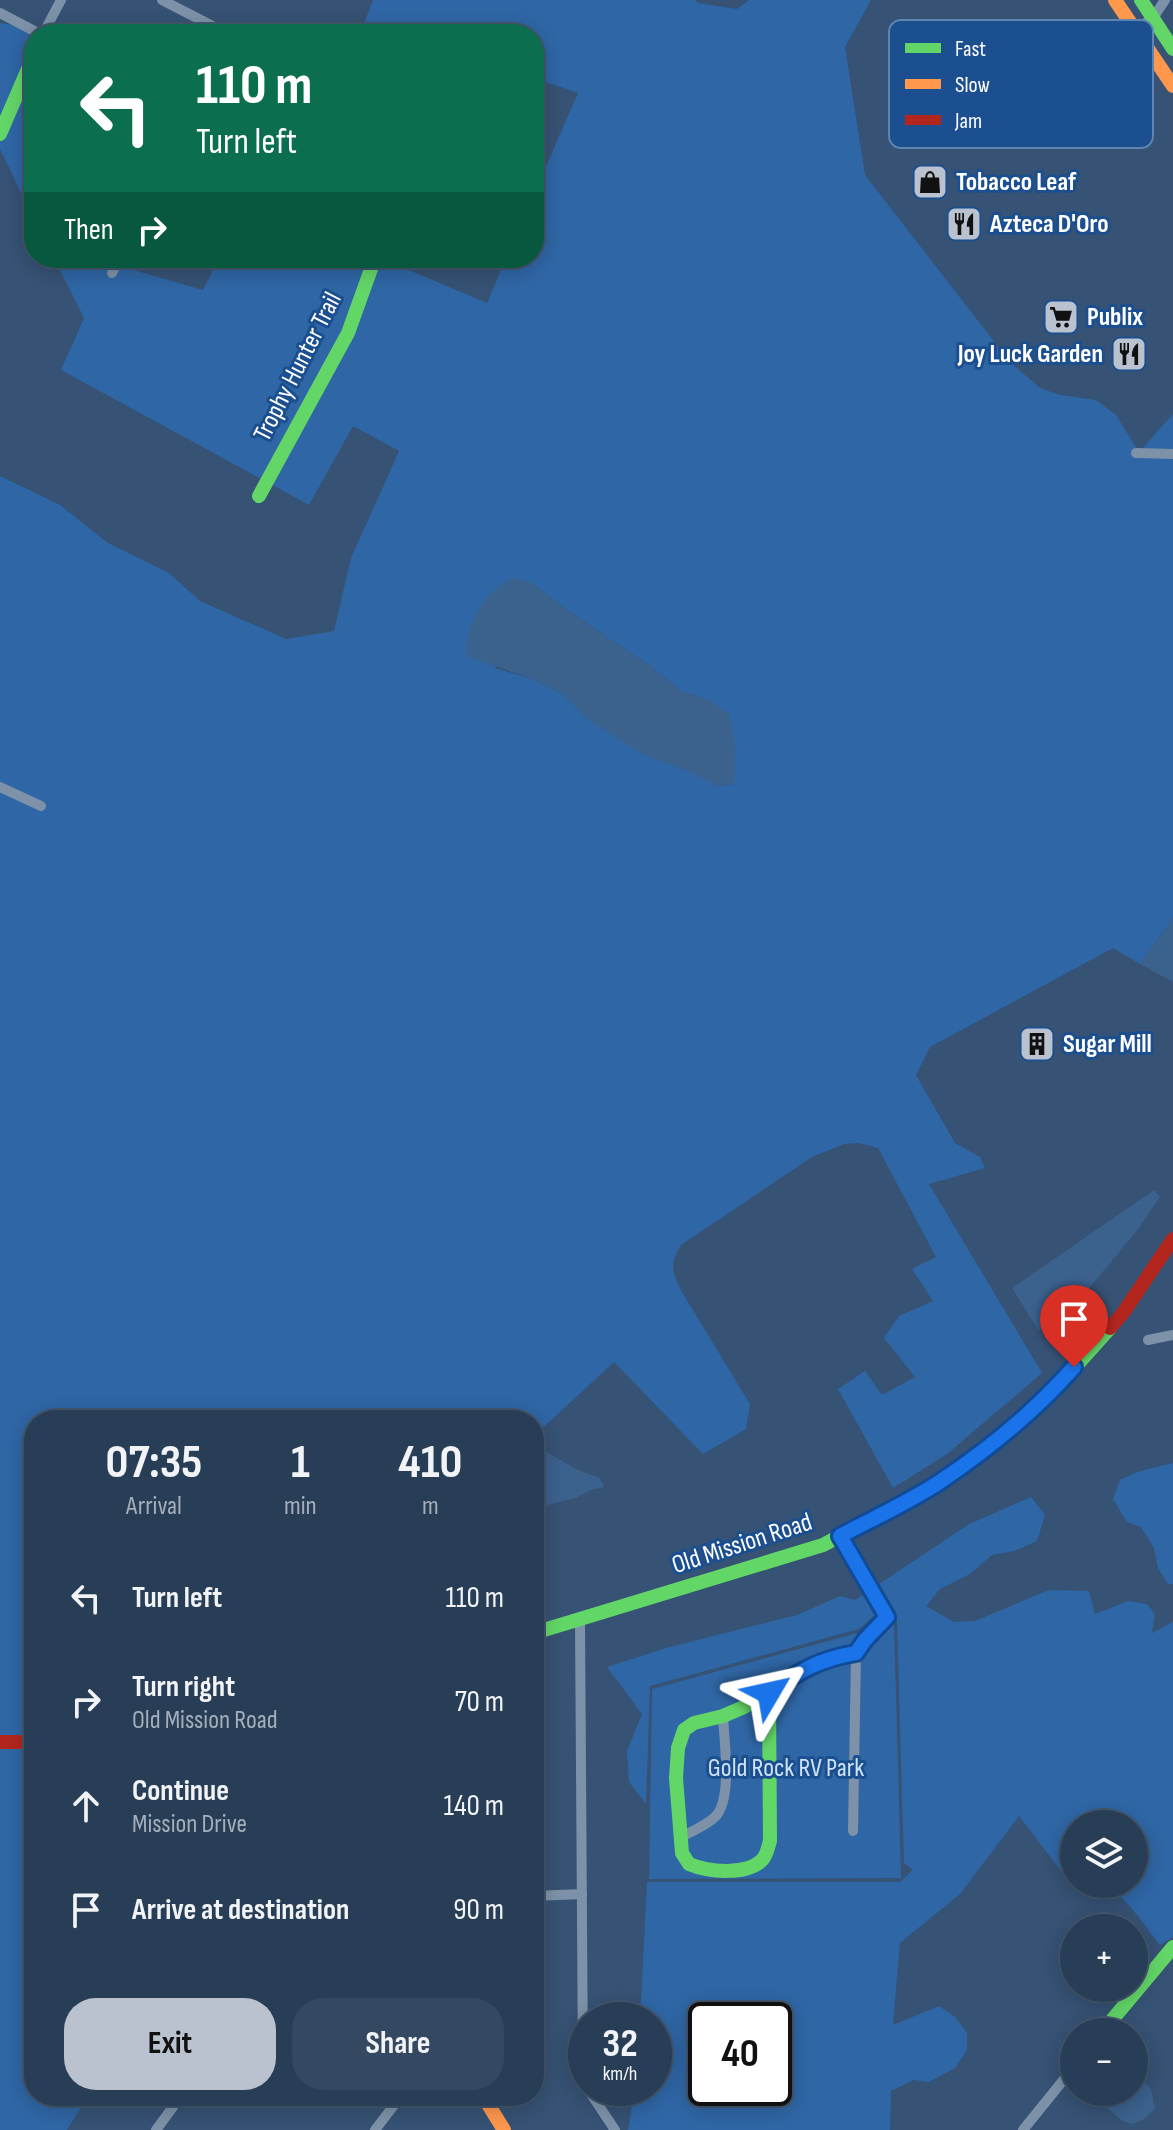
<!DOCTYPE html>
<meta charset="utf-8">
<style>
:root{--surface:#283e57;--page:#344961;--text:#f1f3f6;--muted:#a5aeba;--line:#44576d;--accent:#b9c2ce}
body{margin:0;font-family:"Sofia Sans Condensed",sans-serif;background:var(--page);color:var(--text);height:100vh;display:flex;flex-direction:column;font-size:30px;white-space:nowrap}
*{box-sizing:border-box;margin:0}
p{font-size:26px;color:var(--muted)}
.icon{flex:none;width:44px;height:44px;fill:none;stroke:currentColor;stroke-width:2;stroke-linecap:round;stroke-linejoin:round}
.map{position:relative;flex:1;overflow:hidden}
.side{position:absolute;left:24px;top:1410px;width:520px;height:696px;display:flex;flex-direction:column;background:var(--surface);border-radius:32px;box-shadow:0 4px 20px #0003,0 0 0 2px var(--line)}
.side>*{flex:none}
.hud{position:absolute;left:24px;top:24px;width:520px;height:244px;border-radius:32px;box-shadow:0 4px 20px #0003,0 0 0 2px var(--line);background:#0b6e4f;color:#fff;overflow:hidden}
.fabs{position:absolute;left:1060px;top:1810px;display:grid;gap:16px}
.fabs a{display:grid;place-items:center;width:88px;height:88px;border-radius:50%;background:var(--surface);box-shadow:0 4px 20px #0003,0 0 0 2px var(--line);font-size:40px}
.speed{position:absolute;left:568px;top:2002px;display:flex;gap:16px;font-size:40px;font-weight:700;text-align:center}
.speed>*{display:grid;place-content:center;width:104px;height:104px;border-radius:50%;background:var(--surface);box-shadow:0 4px 20px #0003,0 0 0 2px var(--line);line-height:1}
.speed small{font-size:20px;font-weight:400}
.speed .limit{border:4px solid #111;border-radius:12px;background:#fff;color:#111}
.pin{position:absolute;display:grid;place-items:center;width:68px;height:68px;color:#fff;margin:-82px -34px;border-radius:50% 50% 50% 0;rotate:-45deg;box-shadow:0 0 8px #0007}
.pin .icon{rotate:45deg}
.me{position:absolute;width:88px;margin:-44px;rotate:54deg;stroke-linejoin:round;filter:drop-shadow(0 0 6px #0008)}
.turn{display:flex;align-items:center;gap:28px;height:168px;padding:0 40px;font-size:36px}
.turn .icon{width:104px;height:104px;stroke-width:2.5}
.turn b{display:block;font-size:56px;line-height:68px}
.then{display:flex;align-items:center;height:76px;padding:0 40px;background:#0003;gap:16px;font-size:30px}
.eta{display:flex;justify-content:space-evenly;align-items:center;height:136px;text-align:center}
.eta b{font-size:48px;font-weight:700;line-height:56px}
.primary-button{display:flex;gap:16px;margin-top:auto;padding:16px 40px}
.primary-button a{flex:1;height:92px;border-radius:32px;background:var(--accent);color:#111;font-size:32px;font-weight:700;line-height:92px;text-align:center}
.primary-button a+a{background:var(--page);color:var(--text)}
ul{padding:0;list-style:none}
li{display:flex;align-items:center;gap:24px;height:104px;padding:0 40px}
li div{flex:1}
li b{display:block;font-size:30px}
li em{font-style:normal}
.map>svg:first-child{display:block}
.green{fill:#2f66a5;fill-rule:evenodd}
.water{fill:#3b618d}
.lines{fill:none;stroke-linecap:round;stroke-linejoin:round}
.street{stroke:#7d92a8;stroke-width:10}
.fast{stroke:#63d668;stroke-width:14}
.slow{stroke:#ff974d;stroke-width:14}
.jam{stroke:#b3261e;stroke-width:14}
.route-casing{stroke:#114b97;stroke-width:20}
.route{stroke:#1a73e8;stroke-width:14}
.labels{text-anchor:middle;dominant-baseline:central;stroke-width:6;stroke-linejoin:round;paint-order:stroke}
.poi-label{font-size:26px;font-weight:bold;fill:#fff;stroke:#1b4f8f;text-anchor:start}
.street-label{font-size:26px;fill:#fff;stroke:#1b4f8f}
.park-label{font-size:26px;fill:#cfe3fa;stroke:#1b4f8f}
.key{fill:#1b4f8f;stroke:#5f84b1;stroke-width:2}
.key-label{font-size:22px;fill:#fff}
</style>
<div class="map">
<svg width="1173" height="2130" viewBox="0 0 1173 2130">
<rect width="100%" height="100%" fill="#365274"/>
<g class="green">
<path d="M373 0H695L698 3 737 9 749 0H871L845 47 865 175 1010 362 1040 388 1060 395 1096 400 1116 415 1139 452 1173 414V918L1140 964 1113 948 930 1047 916 1075 955 1143 980 1157 985 1168 929 1184 1042 1373 947 1454 893 1488 838 1389 865 1371 882 1395 915 1377 884 1338 899 1316 933 1301 912 1269 936 1257 878 1148 858 1143 844 1144 812 1157 681 1245C669 1265 672 1272 682 1292L750 1404 746 1429 703 1454 614 1362 534 1436V1420H34V1737L0 1738V476L60 505 108 543 169 573 200 601 286 639 334 631 351 558 399 451 353 426 309 505 61 370 84 318 54 258H105L109 263 203 290 219 258H380L487 303 506 258H534V194L578 93 534 78V34H360ZM532 583 565 609 653 668 681 691 710 701 734 770V784L718 786 591 722 563 694 532 679 495 668Z"/>
<path d="M0 23 79 34H34V219L0 149Z"/>
<path d="M1173 1463V1584H1168L1158 1568 1154 1548 1141 1527 1127 1522 1113 1499 1120 1480 1137 1472Z"/>
<path d="M1031 1497 1045 1515 1037 1541 1014 1551 992 1555 970 1574 940 1589 926 1606 954 1622 975 1621 1049 1590 1089 1591 1095 1614 1128 1601 1147 1604 1155 1614 1152 1633 1173 1622V1937L1160 1945C1147 1929 1120 1887 1101 1884H1134V1824H1074V1880H1068L1019 1816 960 1894 900 1943 893 2025 939 2006 955 2017 967 2033V2050L955 2068 929 2082 913 2080 891 2091 890 2130H628L635 2088H654V2020H640L647 1882H900L913 1870 904 1863 897 1620 888 1621 878 1612 859 1629 650 1686 646 1804 629 1782 627 1751 642 1714 607 1667 666 1648 797 1615 840 1596 855 1600 969 1524ZM706 2020H774V2088H706Z"/>
<path d="M894 1623 901 1878 649 1879 652 1689Z"/>
<path d="M0 1747H34V2096H88L67 2130H0Z"/>
</g>
<g class="water">
<path d="M513 578 532 583 565 609 653 668 681 691 710 701 729 714 735 745 734 784 718 786 687 771 646 756 591 722 563 694 532 679 466 656C466 624 483 592 513 578Z"/>
<path d="M1173 918V982L1140 964Z"/>
<path d="M1154 1190 1160 1197 1136 1232 1055 1329 1038 1330 1012 1288Z"/>
<path d="M537 1447 578 1470 600 1478 604 1487 591 1490 576 1498 534 1508V1448Z"/>
<path d="M1134 2073 1151 2089 1155 2109 1143 2120 1132 2124 1122 2121 1090 2092H1134Z"/>
</g>
<g class="lines">
<g class="street">
<path d="M162 0 228 34"/>
<path d="M0 13 40 34"/>
<path d="M1135 30 1153 18 1165 0"/>
<path d="M43 34 61 0"/>
<path d="M112 273 120 258"/>
<path d="M1136 453 1173 454"/>
<path d="M0 787 41 806"/>
<path d="M1148 1340 1173 1335"/>
<path d="M840 1536 887 1617 865 1640 856 1653 853 1831"/>
<path d="M580 1620 583 2068 586 2081"/>
<path d="M681 1837C693 1831 705 1826 715 1817 733 1799 724 1741 723 1716"/>
<path d="M534 1896 582 1894"/>
<path d="M587 2088 615 2130"/>
<path d="M156 2130 181 2096"/>
<path d="M375 2130 401 2096"/>
<path d="M1023 2130 1074 2067"/>
</g>
<g class="fast">
<path d="M1141 0 1173 49"/>
<path d="M0 134 34 55"/>
<path d="M259 496 348 333 375 258"/>
<path d="M534 1633 823 1545 936 1484 991 1443 1058 1386 1110 1328"/>
<path d="M769 1693 770 1841C768 1847 767 1854 763 1859 748 1876 708 1872 689 1864L682 1853 676 1778 678 1748 684 1730 694 1723 723 1716 744 1707 809 1666 856 1653"/>
<path d="M1102 2032 1173 1947"/>
</g>
<g class="slow">
<path d="M1115 0 1173 86"/>
<path d="M483 2096 504 2130"/>
</g>
<g class="jam">
<path d="M1110 1328 1123 1313 1173 1239"/>
<path d="M0 1742H34"/>
</g>
</g>
<g class="lines">
<defs>
<path id="route" d="M769 1693C799 1671 819 1659 856 1653L865 1640 887 1617 840 1536C872 1519 907 1503 938 1483 986 1451 1035 1411 1074 1367"/>
</defs>
<use href="#route" class="route-casing"/>
<use href="#route" class="route"/>
</g>
<defs>
<symbol id="shop-square" viewBox="-11 -11 22 22"><rect x="-9" y="-9" width="18" height="18" rx="4" fill="#b9c2ce" stroke="#1b4f8f"/><path d="M-5-2.5h2.3a2.7 3.5 0 0 1 5.4 0H5L5.5 6h-11ZM-1.5-2.5h3a1.5 2.3 0 0 0-3 0Z" fill="#111"/></symbol>
<symbol id="restaurant-square" viewBox="-11 -11 22 22"><rect x="-9" y="-9" width="18" height="18" rx="4" fill="#b9c2ce" stroke="#1b4f8f"/><path d="M-5-6h1v4h1v-4h1v4h1v-4h1v5L-1.5 .5V6h-2V.5L-5-1ZM5-6V6H3V1.5H1.5Q1.5-4 5-6Z" fill="#111"/></symbol>
<symbol id="supermarket-square" viewBox="-11 -11 22 22"><rect x="-9" y="-9" width="18" height="18" rx="4" fill="#b9c2ce" stroke="#1b4f8f"/><path d="M-6-5.5h2.5l.6 2H6L4.5 2H-2.5L-4.4-4H-6ZM-1.5 3.2a1.3 1.3 0 1 0 .1 0ZM3 3.2a1.3 1.3 0 1 0 .1 0Z" fill="#111"/></symbol>
<symbol id="building-square" viewBox="-11 -11 22 22"><rect x="-9" y="-9" width="18" height="18" rx="4" fill="#b9c2ce" stroke="#1b4f8f"/><path d="M-4-6H4V6H1V3H-1V6H-4ZM-2.5-4.3h1.7v1.8h-1.7ZM.8-4.3h1.7v1.8H.8ZM-2.5-1h1.7V.8h-1.7ZM.8-1h1.7V.8H.8Z" fill="#111"/></symbol>
</defs>
<g fill-rule="evenodd">
<use href="#shop-square" x="910" y="162" width="40" height="40"/>
<use href="#restaurant-square" x="944" y="204" width="40" height="40"/>
<use href="#supermarket-square" x="1041" y="297" width="40" height="40"/>
<use href="#restaurant-square" x="1109" y="334" width="40" height="40"/>
<use href="#building-square" x="1017" y="1024" width="40" height="40"/>
</g>
<g class="labels">
<g class="poi-label">
<text x="956" y="182">Tobacco Leaf</text>
<text x="990" y="224">Azteca D'Oro</text>
<text x="1087" y="317">Publix</text>
<text x="1103" y="354" text-anchor="end">Joy Luck Garden</text>
<text x="1063" y="1044">Sugar Mill</text>
</g>
<g class="street-label">
<text transform="translate(298 367) rotate(-63)">Trophy Hunter Trail</text>
<text transform="translate(742 1544) rotate(-18)">Old Mission Road</text>
</g>
<g class="park-label">
<text x="786" y="1768">Gold Rock RV Park</text>
</g>
</g>
<rect x="889" y="20" width="264" height="128" rx="12" class="key"/>
<rect x="905" y="43" width="36" height="10" fill="#63d668"/>
<rect x="905" y="79" width="36" height="10" fill="#ff974d"/>
<rect x="905" y="115" width="36" height="10" fill="#b3261e"/>
<g class="key-label">
<text x="955" y="56">Fast</text>
<text x="955" y="92">Slow</text>
<text x="955" y="128">Jam</text>
</g>
</svg>
<div class="fabs">
<a><svg class="icon" aria-label="layers" viewBox="0 0 24 24"><path d="M12 4l9 5-9 5-9-5zM3 14l9 5 9-5"/></svg></a>
<a>+</a>
<a>−</a>
</div>
<div class="speed"><div>32<small>km/h</small></div><div class="limit">40</div></div>
<div class="pin" style="left:1074px;top:1367px;background:#d93025"><svg class="icon" aria-label="arrive" viewBox="0 0 24 24"><path d="M6 21V4h12l-3 4 3 4H6"/></svg></div>
<svg class="me" style="left:769px;top:1693px" viewBox="-20 -20 40 40"><path d="M0-17L14 15 0 8-14 15z" fill="#1a73e8" stroke="#fff" stroke-width="4"/></svg>
<div class="hud">
<div class="turn"><svg class="icon" aria-label="left" viewBox="0 0 24 24"><path d="M17 20v-9H6M10 6l-5 5 5 5"/></svg><div><b>110 m</b>Turn left</div></div>
<div class="then">Then<svg class="icon" aria-label="right" viewBox="0 0 24 24"><path d="M7 20v-9h11M14 6l5 5-5 5"/></svg></div>
</div>
<section class="side">
<div class="eta">
<div><b>07:35</b><p>Arrival</p></div>
<div><b>1</b><p>min</p></div>
<div><b>410</b><p>m</p></div>
</div>
<ul>
<li><svg class="icon" aria-label="left" viewBox="0 0 24 24"><path d="M17 20v-9H6M10 6l-5 5 5 5"/></svg><div><b>Turn left</b></div><em>110 m</em></li>
<li><svg class="icon" aria-label="right" viewBox="0 0 24 24"><path d="M7 20v-9h11M14 6l5 5-5 5"/></svg><div><b>Turn right</b><p>Old Mission Road</p></div><em>70 m</em></li>
<li><svg class="icon" aria-label="ahead" viewBox="0 0 24 24"><path d="M12 20V5M6 11l6-6 6 6"/></svg><div><b>Continue</b><p>Mission Drive</p></div><em>140 m</em></li>
<li><svg class="icon" aria-label="arrive" viewBox="0 0 24 24"><path d="M6 21V4h12l-3 4 3 4H6"/></svg><div><b>Arrive at destination</b></div><em>90 m</em></li>
</ul>
<div class="primary-button"><a>Exit</a><a>Share</a></div>
</section>
</div>
